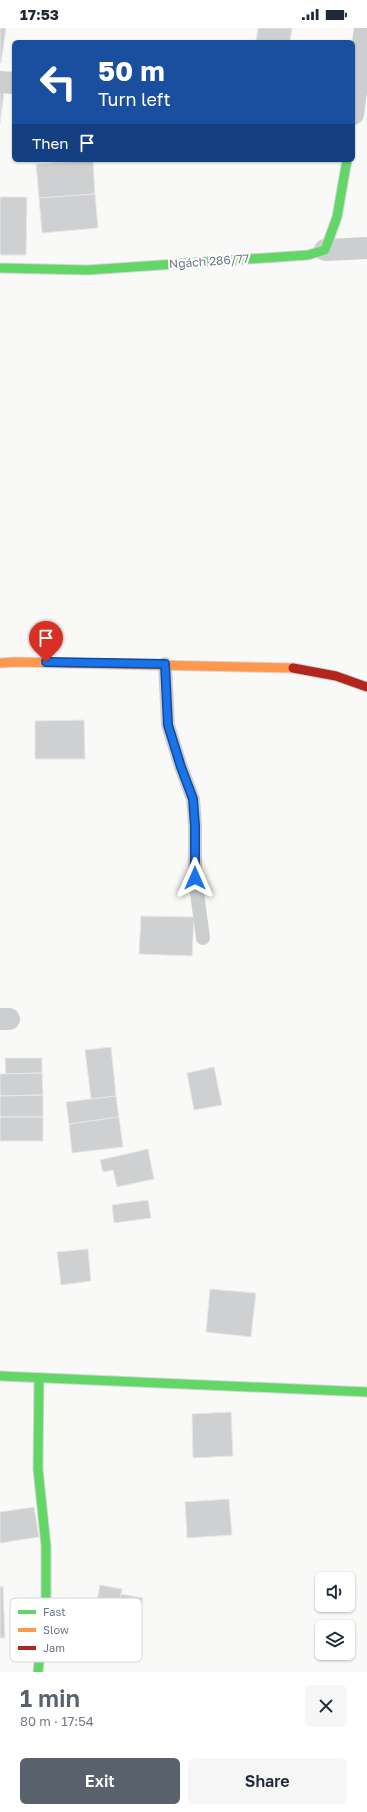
<!DOCTYPE html>
<meta charset="utf-8">
<style>
:root{--surface:#fff;--page:#f6f6f7;--text:#1f2937;--muted:#747a83;--accent:#58616c}
body{margin:0;font-family:"Golos Text",sans-serif;background:var(--page);color:var(--text);height:100vh;display:flex;flex-direction:column;font-size:15px;white-space:nowrap}
*{box-sizing:border-box;margin:0}
p{font-size:13px;color:var(--muted)}
.icon{flex:none;width:22px;height:22px;fill:none;stroke:currentColor;stroke-width:2;stroke-linecap:round;stroke-linejoin:round}
.map{position:relative;height:1644px;overflow:hidden}
.panel{display:flex;flex-direction:column;background:var(--surface);flex:1}
.panel>*{flex:none}
.banner{position:absolute;left:12px;top:12px;width:343px;height:122px;border-radius:6px;box-shadow:0 1px 3px #0004;background:#1a4fa0;color:#fff;overflow:hidden}
.controls{position:absolute;left:315px;top:1544px;display:grid;gap:8px}
.controls a{display:grid;place-items:center;width:40px;height:40px;border-radius:6px;background:var(--surface);box-shadow:0 1px 3px #0004;font-size:20px}
.pin{position:absolute;display:grid;place-items:center;width:34px;height:34px;color:#fff;margin:-41px -17px;border-radius:50% 50% 50% 0;rotate:-45deg;box-shadow:0 0 4px #0007}
.pin .icon{rotate:45deg}
.me{position:absolute;width:44px;margin:-22px;rotate:0deg;stroke-linejoin:round;filter:drop-shadow(0 0 3px #0008)}
.turn{display:flex;align-items:center;gap:14px;height:84px;padding:0 20px;font-size:18px}
.turn .icon{width:52px;height:52px;stroke-width:2.5}
.turn b{display:block;font-size:28px;line-height:34px}
.then{display:flex;align-items:center;height:38px;padding:0 20px;background:#0003;gap:8px;font-size:15px}
.round{display:grid;place-items:center;flex:none;width:42px;height:42px;border-radius:6px;background:var(--page)}
.overview{display:flex;align-items:center;justify-content:space-between;height:68px;padding:0 20px}
h1{font-size:24px;font-weight:600;line-height:30px;color:var(--accent)}
.cta{display:flex;gap:8px;margin-top:auto;padding:8px 20px}
.cta a{flex:1;height:46px;border-radius:6px;background:var(--accent);color:#fff;font-size:16px;font-weight:600;line-height:46px;text-align:center}
.cta a+a{background:var(--page);color:var(--text)}
.status{display:flex;justify-content:space-between;align-items:center;height:28px;padding:0 20px;background:var(--surface);direction:ltr}
.status svg{height:11px;fill:currentColor}
.map>svg:first-child{display:block}
.building{fill:#cfd0d2;stroke:#e8e8e8}
.lines{fill:none;stroke-linecap:round;stroke-linejoin:round}
.fast-casing{stroke:#d5d5d6;stroke-width:11}
.slow-casing{stroke:#d5d5d6;stroke-width:11}
.jam-casing{stroke:#d5d5d6;stroke-width:11}
.lane{stroke:#cdcecf;stroke-width:14}
.street{stroke:#cdcecf;stroke-width:22}
.fast{stroke:#63d668;stroke-width:9}
.slow{stroke:#ff974d;stroke-width:9}
.jam{stroke:#b3261e;stroke-width:9}
.route-casing{stroke:#114b97;stroke-width:10}
.route{stroke:#1a73e8;stroke-width:7}
.labels{text-anchor:middle;dominant-baseline:central;stroke-width:4;stroke-linejoin:round;paint-order:stroke}
.street-label{font-size:12px;fill:#6c7885;stroke:#fff}
.key{fill:#fff;stroke:#d3d6da;stroke-width:1}
.key-label{font-size:11px;fill:#6c7885}
</style>
<div class="status"><b>17:53</b><svg viewBox="0 0 49 12"><path d="M0 12V9h3v3zM5 12V6h3v6zM10 12V3h3v9zM15 12V0h3v12zM26 1h20v11H26zM47 4h2v5h-2z"/></svg></div>
<div class="map">
<svg width="367" height="1644" viewBox="0 0 367 1644">
<rect width="100%" height="100%" fill="#f9f9f8"/>
<g class="building">
<path d="M0 0H6L1 35H0Z"/>
<path d="M258 0H292L290 14H256Z"/>
<path d="M0 64H4L0 96Z"/>
<path d="M59 132H89L59 134Z"/>
<path d="M93 132 95 166 39 170 36 136Z"/>
<path d="M95 166 98 200 42 205 39 170Z"/>
<path d="M0 169H27L26 227H0Z"/>
<path d="M84 692 85 731H35V693Z"/>
<path d="M141 888 194 889 192 928 139 926Z"/>
<path d="M111 1019 116 1068 91 1071 85 1022Z"/>
<path d="M5 1030H42V1045L6 1046Z"/>
<path d="M214 1039 222 1077 194 1082 187 1045Z"/>
<path d="M42 1045 43 1067 0 1068V1046Z"/>
<path d="M43 1067V1089H0V1068Z"/>
<path d="M116 1068 119 1089 69 1096 66 1074Z"/>
<rect x="0" y="1089" width="43" height="24"/>
<path d="M119 1089 123 1119 72 1125 69 1096Z"/>
<path d="M148 1121 154 1151 117 1159 113 1142 103 1144 100 1132Z"/>
<path d="M148 1172 151 1190 114 1195 112 1177Z"/>
<path d="M88 1221 91 1253 61 1257 57 1224Z"/>
<path d="M210 1261 256 1265 251 1309 206 1304Z"/>
<path d="M231 1384 233 1428 193 1430 192 1386Z"/>
<path d="M229 1471 232 1507 187 1510 185 1474Z"/>
<path d="M34 1479 39 1509 0 1515V1484Z"/>
<path d="M100 1557 122 1561 110 1618 89 1614Z"/>
<path d="M3 1558 5 1610H0V1559Z"/>
<path d="M121 1566 143 1570 134 1616 112 1611Z"/>
</g>
<g class="lines">
<defs>
<g id="fast">
<path d="M0 240 88 242 308 227 325 222 337 189 347 132"/>
<path d="M0 1348 367 1364"/>
<path d="M38 1644 46 1574V1518L38 1441 39 1350"/>
</g>
<path id="slow" d="M0 635 16 634 293 640"/>
<path id="jam" d="M293 640 336 648 367 659"/>
</defs>
<use href="#fast" class="fast-casing"/>
<use href="#slow" class="slow-casing"/>
<use href="#jam" class="jam-casing"/>
<path class="lane" d="M165 636 168 697 181 739 193 771 195 797V850L203 910"/>
<g class="street">
<path d="M0 54 14 55"/>
<path d="M353 86 365 0"/>
<path d="M325 222 367 220"/>
<path d="M0 991H9"/>
</g>
<use href="#fast" class="fast"/>
<use href="#slow" class="slow"/>
<use href="#jam" class="jam"/>
</g>
<g class="lines">
<defs>
<path id="route" d="M46 634 165 636 168 697 181 739 193 771 195 798V850"/>
</defs>
<use href="#route" class="route-casing"/>
<use href="#route" class="route"/>
</g>
<g class="labels">
<g class="street-label">
<text transform="translate(209 233) rotate(-4)">Ngách 286/77</text>
</g>
</g>
<rect x="10" y="1570" width="132" height="64" rx="6" class="key"/>
<rect x="18" y="1582" width="18" height="4" fill="#63d668"/>
<rect x="18" y="1600" width="18" height="4" fill="#ff974d"/>
<rect x="18" y="1618" width="18" height="4" fill="#b3261e"/>
<g class="key-label">
<text x="43" y="1588">Fast</text>
<text x="43" y="1606">Slow</text>
<text x="43" y="1624">Jam</text>
</g>
</svg>
<div class="controls">
<a><svg class="icon" aria-label="sound" viewBox="0 0 24 24"><path d="M4 9h4l5-4v14l-5-4H4zM17 9q2 3 0 6"/></svg></a>
<a><svg class="icon" aria-label="layers" viewBox="0 0 24 24"><path d="M12 4l9 5-9 5-9-5zM3 14l9 5 9-5"/></svg></a>
</div>
<div class="pin" style="left:46px;top:634px;background:#d93025"><svg class="icon" aria-label="arrive" viewBox="0 0 24 24"><path d="M6 21V4h12l-3 4 3 4H6"/></svg></div>
<svg class="me" style="left:195px;top:850px" viewBox="-20 -20 40 40"><path d="M0-17L14 15 0 8-14 15z" fill="#1a73e8" stroke="#fff" stroke-width="4"/></svg>
<div class="banner">
<div class="turn"><svg class="icon" aria-label="left" viewBox="0 0 24 24"><path d="M17 20v-9H6M10 6l-5 5 5 5"/></svg><div><b>50 m</b>Turn left</div></div>
<div class="then">Then<svg class="icon" aria-label="arrive" viewBox="0 0 24 24"><path d="M6 21V4h12l-3 4 3 4H6"/></svg></div>
</div>
</div>
<section class="panel">
<div class="overview"><div><h1>1 min</h1><p>80 m · 17:54</p></div><a class="round"><svg class="icon" aria-label="close" viewBox="0 0 24 24"><path d="M6 6l12 12M18 6L6 18"/></svg></a></div>
<div class="cta"><a>Exit</a><a>Share</a></div>
</section>
